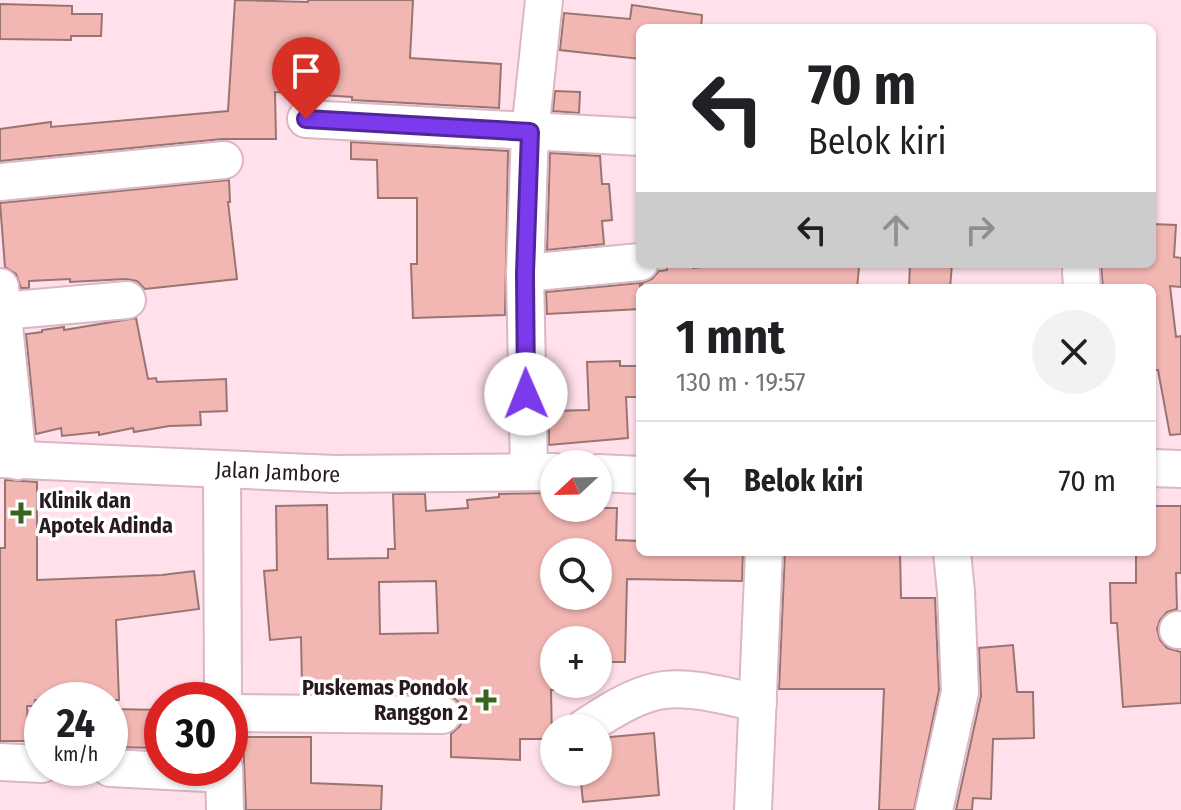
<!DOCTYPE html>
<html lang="id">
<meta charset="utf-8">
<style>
:root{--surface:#fff;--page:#f2f2f2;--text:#202124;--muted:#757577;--line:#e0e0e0}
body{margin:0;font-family:"Fira Sans Condensed",sans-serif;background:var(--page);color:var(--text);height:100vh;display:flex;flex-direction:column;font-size:30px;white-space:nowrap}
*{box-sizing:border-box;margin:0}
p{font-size:26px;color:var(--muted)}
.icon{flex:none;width:44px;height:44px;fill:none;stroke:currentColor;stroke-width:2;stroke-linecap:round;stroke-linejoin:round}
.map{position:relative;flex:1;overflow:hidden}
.drawer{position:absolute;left:636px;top:284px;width:520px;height:272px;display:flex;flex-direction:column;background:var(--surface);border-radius:12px;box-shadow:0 2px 6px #0004}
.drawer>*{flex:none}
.banner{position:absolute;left:636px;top:24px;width:520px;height:244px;border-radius:12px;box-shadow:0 2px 6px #0004;background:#fff;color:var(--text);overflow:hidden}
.needle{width:52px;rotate:248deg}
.tools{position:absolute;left:540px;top:450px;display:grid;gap:16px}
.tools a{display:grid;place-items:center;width:72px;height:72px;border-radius:50%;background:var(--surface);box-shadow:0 2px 6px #0004;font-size:40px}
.speed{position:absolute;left:24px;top:682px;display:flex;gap:16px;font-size:40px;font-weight:700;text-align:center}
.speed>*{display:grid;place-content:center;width:104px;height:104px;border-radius:50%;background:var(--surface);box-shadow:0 2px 6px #0004;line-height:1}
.speed small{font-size:20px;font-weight:400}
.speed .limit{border:12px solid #d22;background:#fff;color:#111}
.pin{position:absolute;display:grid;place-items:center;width:68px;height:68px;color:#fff;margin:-82px -34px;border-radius:50% 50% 50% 0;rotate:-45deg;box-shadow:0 0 8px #0007}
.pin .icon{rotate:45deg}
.me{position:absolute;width:88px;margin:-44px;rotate:359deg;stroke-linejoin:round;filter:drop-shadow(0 0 6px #0008)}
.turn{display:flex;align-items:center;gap:28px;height:168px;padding:0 40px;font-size:36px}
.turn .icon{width:104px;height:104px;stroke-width:2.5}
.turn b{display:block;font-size:56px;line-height:68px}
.lanes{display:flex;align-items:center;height:76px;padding:0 40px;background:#0003;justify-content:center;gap:40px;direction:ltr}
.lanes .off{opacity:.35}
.round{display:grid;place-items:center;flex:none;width:84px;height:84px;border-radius:42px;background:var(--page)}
.headline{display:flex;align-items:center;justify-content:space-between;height:136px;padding:0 40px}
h1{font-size:48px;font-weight:700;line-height:60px}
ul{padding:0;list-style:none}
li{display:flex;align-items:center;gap:24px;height:120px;padding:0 40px;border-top:2px solid var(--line)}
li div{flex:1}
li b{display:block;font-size:30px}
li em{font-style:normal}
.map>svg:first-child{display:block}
.building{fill:#f3b7b3;stroke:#997572;stroke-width:2;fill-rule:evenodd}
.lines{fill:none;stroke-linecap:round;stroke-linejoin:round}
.minor-casing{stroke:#dbb6c3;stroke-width:40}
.minor{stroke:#fff;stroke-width:36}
.route-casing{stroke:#51269a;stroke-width:20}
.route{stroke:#7c3aed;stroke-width:14}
.poi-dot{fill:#386422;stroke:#fff;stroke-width:3}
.labels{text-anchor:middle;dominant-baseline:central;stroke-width:7;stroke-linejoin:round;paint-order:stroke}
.street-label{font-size:22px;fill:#281b20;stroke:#fff}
.poi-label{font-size:22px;font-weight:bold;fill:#281b20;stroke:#fff;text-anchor:start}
</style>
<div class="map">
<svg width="1181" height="810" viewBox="0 0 1181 810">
<rect width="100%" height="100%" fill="#ffe0eb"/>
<g class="building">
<path d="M235 0 308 2V0H413L410 58 501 64 499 108 352 100V97L275 92 276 139H222L0 161V129L51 122V127L228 111Z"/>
<path d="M0 4 72 6V14H102L101 36H71V40L0 39Z"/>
<path d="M632 5 702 15 701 28H640V59L560 50 564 13 630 19Z"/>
<path d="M555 91 580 92 579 113 553 111Z"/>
<path d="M351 142 508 151 505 315 413 318 411 264H417V198H378L377 160 351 159Z"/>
<path d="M550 153 600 156 602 184H609L612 220 602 221 604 244 547 250Z"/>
<path d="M229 180 230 202H228L237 279 145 289 137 281 126 279 70 282V279L29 281V288H21L16 274 5 267 0 203Z"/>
<path d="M1152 224 1176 225 1174 257 1181 258V287L1170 286 1176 337 1181 336V434L1170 435 1158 370H1152V339H1155L1152 288H1103L1101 264H1152Z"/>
<path d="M667 264H693V268L724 265 859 267 857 288H642V283L652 279 659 271 667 270Z"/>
<path d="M910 264H952L950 288H909Z"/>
<path d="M640 283V309L547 314 546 292Z"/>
<path d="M136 318 148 379 156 378 157 382 226 379 227 411 200 412 201 425 169 426 134 432 133 428 99 435V432L62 436 61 428 36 434 26 334 42 332V330L64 327V330Z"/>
<path d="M620 361V366H640V397H626L628 438 549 445V411L589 410 587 362Z"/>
<path d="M5 480 37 482V580L162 575 194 571 199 609 116 620 119 700H35V706H27L29 741H0V548H5Z"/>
<path d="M554 493V508H617L616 540 640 541V552H743L742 581 627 579 625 662H598V640H554V690H551L552 739H520V760L451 757V734L460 726 463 716 461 705 453 697 442 694 358 693V683L302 684 301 637 270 640 264 571 277 570 276 506 327 505 328 559 388 558V549H395L393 494H425L426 511 468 508 467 500 499 497V494ZM554 552H598L596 600 554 599ZM436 581 438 633 380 634 379 582Z"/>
<path d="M1152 506H1181V573H1176L1177 609 1167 612 1160 620 1157 629 1160 640 1167 648 1181 652V703L1123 707 1117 623H1111L1110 583H1136V552H1152Z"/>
<path d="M785 552H900L901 598H935L939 690 914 810H879L884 689H779Z"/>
<path d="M1013 645 1017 692H1033L1034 738 993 739 991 799 973 798 972 810H956L981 696 979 648Z"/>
<path d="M110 709 162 710V748L110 747Z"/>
<path d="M654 733 659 795 583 802 580 772H598V744L610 737Z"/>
<path d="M243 737H311V783L382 786 381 810H246Z"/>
</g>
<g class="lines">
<defs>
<g id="minor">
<path d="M306 119 640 137"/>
<path d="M0 182 224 160"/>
<path d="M1081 272 1082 288"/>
<path d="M525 273 640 262"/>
<path d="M0 287 18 461"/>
<path d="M2 311 127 300"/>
<path id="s1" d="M0 459 334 474 554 472"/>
<path d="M1152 468 1181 469"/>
<path d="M222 470 223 700"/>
<path d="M529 471 525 273 530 132 544 0"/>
<path d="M598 473 640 475"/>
<path d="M1178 630H1181"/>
<path d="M230 713 442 715"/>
<path d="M584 728C659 678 673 684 758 703"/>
<path d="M0 762 42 764"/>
<path d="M110 768 224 774"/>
<path d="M224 768 225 810"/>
<path d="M753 810 764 552"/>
<path d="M934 810 960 692 956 592 952 552"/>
</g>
</defs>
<use href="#minor" class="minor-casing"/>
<use href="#minor" class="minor"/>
</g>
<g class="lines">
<defs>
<path id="route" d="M306 119 530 132 525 273 526 394"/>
</defs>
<use href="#route" class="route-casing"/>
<use href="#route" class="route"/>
</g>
<g class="poi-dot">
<path d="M17 501h8v8h8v8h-8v8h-8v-8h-8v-8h8z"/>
<path d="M482 688h8v8h8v8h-8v8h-8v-8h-8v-8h8z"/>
</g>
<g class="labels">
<g class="street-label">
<text stroke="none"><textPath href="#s1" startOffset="278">Jalan Jambore</textPath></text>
</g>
<g class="poi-label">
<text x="39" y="500">Klinik dan<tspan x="39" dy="25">Apotek Adinda</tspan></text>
<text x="468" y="687" text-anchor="end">Puskemas Pondok<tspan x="468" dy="25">Ranggon 2</tspan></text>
</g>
</g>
</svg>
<div class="tools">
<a><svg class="needle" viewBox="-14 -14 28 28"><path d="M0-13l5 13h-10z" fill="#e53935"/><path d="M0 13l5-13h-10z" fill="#757577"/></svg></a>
<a><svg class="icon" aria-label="search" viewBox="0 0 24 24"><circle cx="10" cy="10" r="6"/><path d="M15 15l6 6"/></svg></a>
<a>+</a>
<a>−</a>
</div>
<div class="speed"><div>24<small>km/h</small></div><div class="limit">30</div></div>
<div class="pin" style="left:306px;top:119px;background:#d93025"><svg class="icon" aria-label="arrive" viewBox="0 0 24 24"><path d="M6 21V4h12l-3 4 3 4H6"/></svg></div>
<svg class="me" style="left:526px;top:394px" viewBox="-20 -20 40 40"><circle r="19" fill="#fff"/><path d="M0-13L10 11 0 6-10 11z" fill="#7c3aed"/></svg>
<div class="banner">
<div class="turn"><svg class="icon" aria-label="left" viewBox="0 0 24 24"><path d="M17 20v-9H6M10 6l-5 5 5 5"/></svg><div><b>70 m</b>Belok kiri</div></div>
<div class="lanes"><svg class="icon" aria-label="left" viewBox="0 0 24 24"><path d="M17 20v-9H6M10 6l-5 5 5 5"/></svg><svg class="icon off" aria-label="ahead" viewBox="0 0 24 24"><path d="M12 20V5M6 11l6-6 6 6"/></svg><svg class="icon off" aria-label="right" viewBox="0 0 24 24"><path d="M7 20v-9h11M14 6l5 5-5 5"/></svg></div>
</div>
<section class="drawer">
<div class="headline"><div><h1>1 mnt</h1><p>130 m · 19:57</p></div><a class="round"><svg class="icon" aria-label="close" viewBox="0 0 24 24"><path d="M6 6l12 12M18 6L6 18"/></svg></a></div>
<ul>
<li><svg class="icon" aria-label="left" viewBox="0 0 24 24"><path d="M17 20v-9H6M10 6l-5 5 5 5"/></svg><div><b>Belok kiri</b></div><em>70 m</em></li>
</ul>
</section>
</div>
